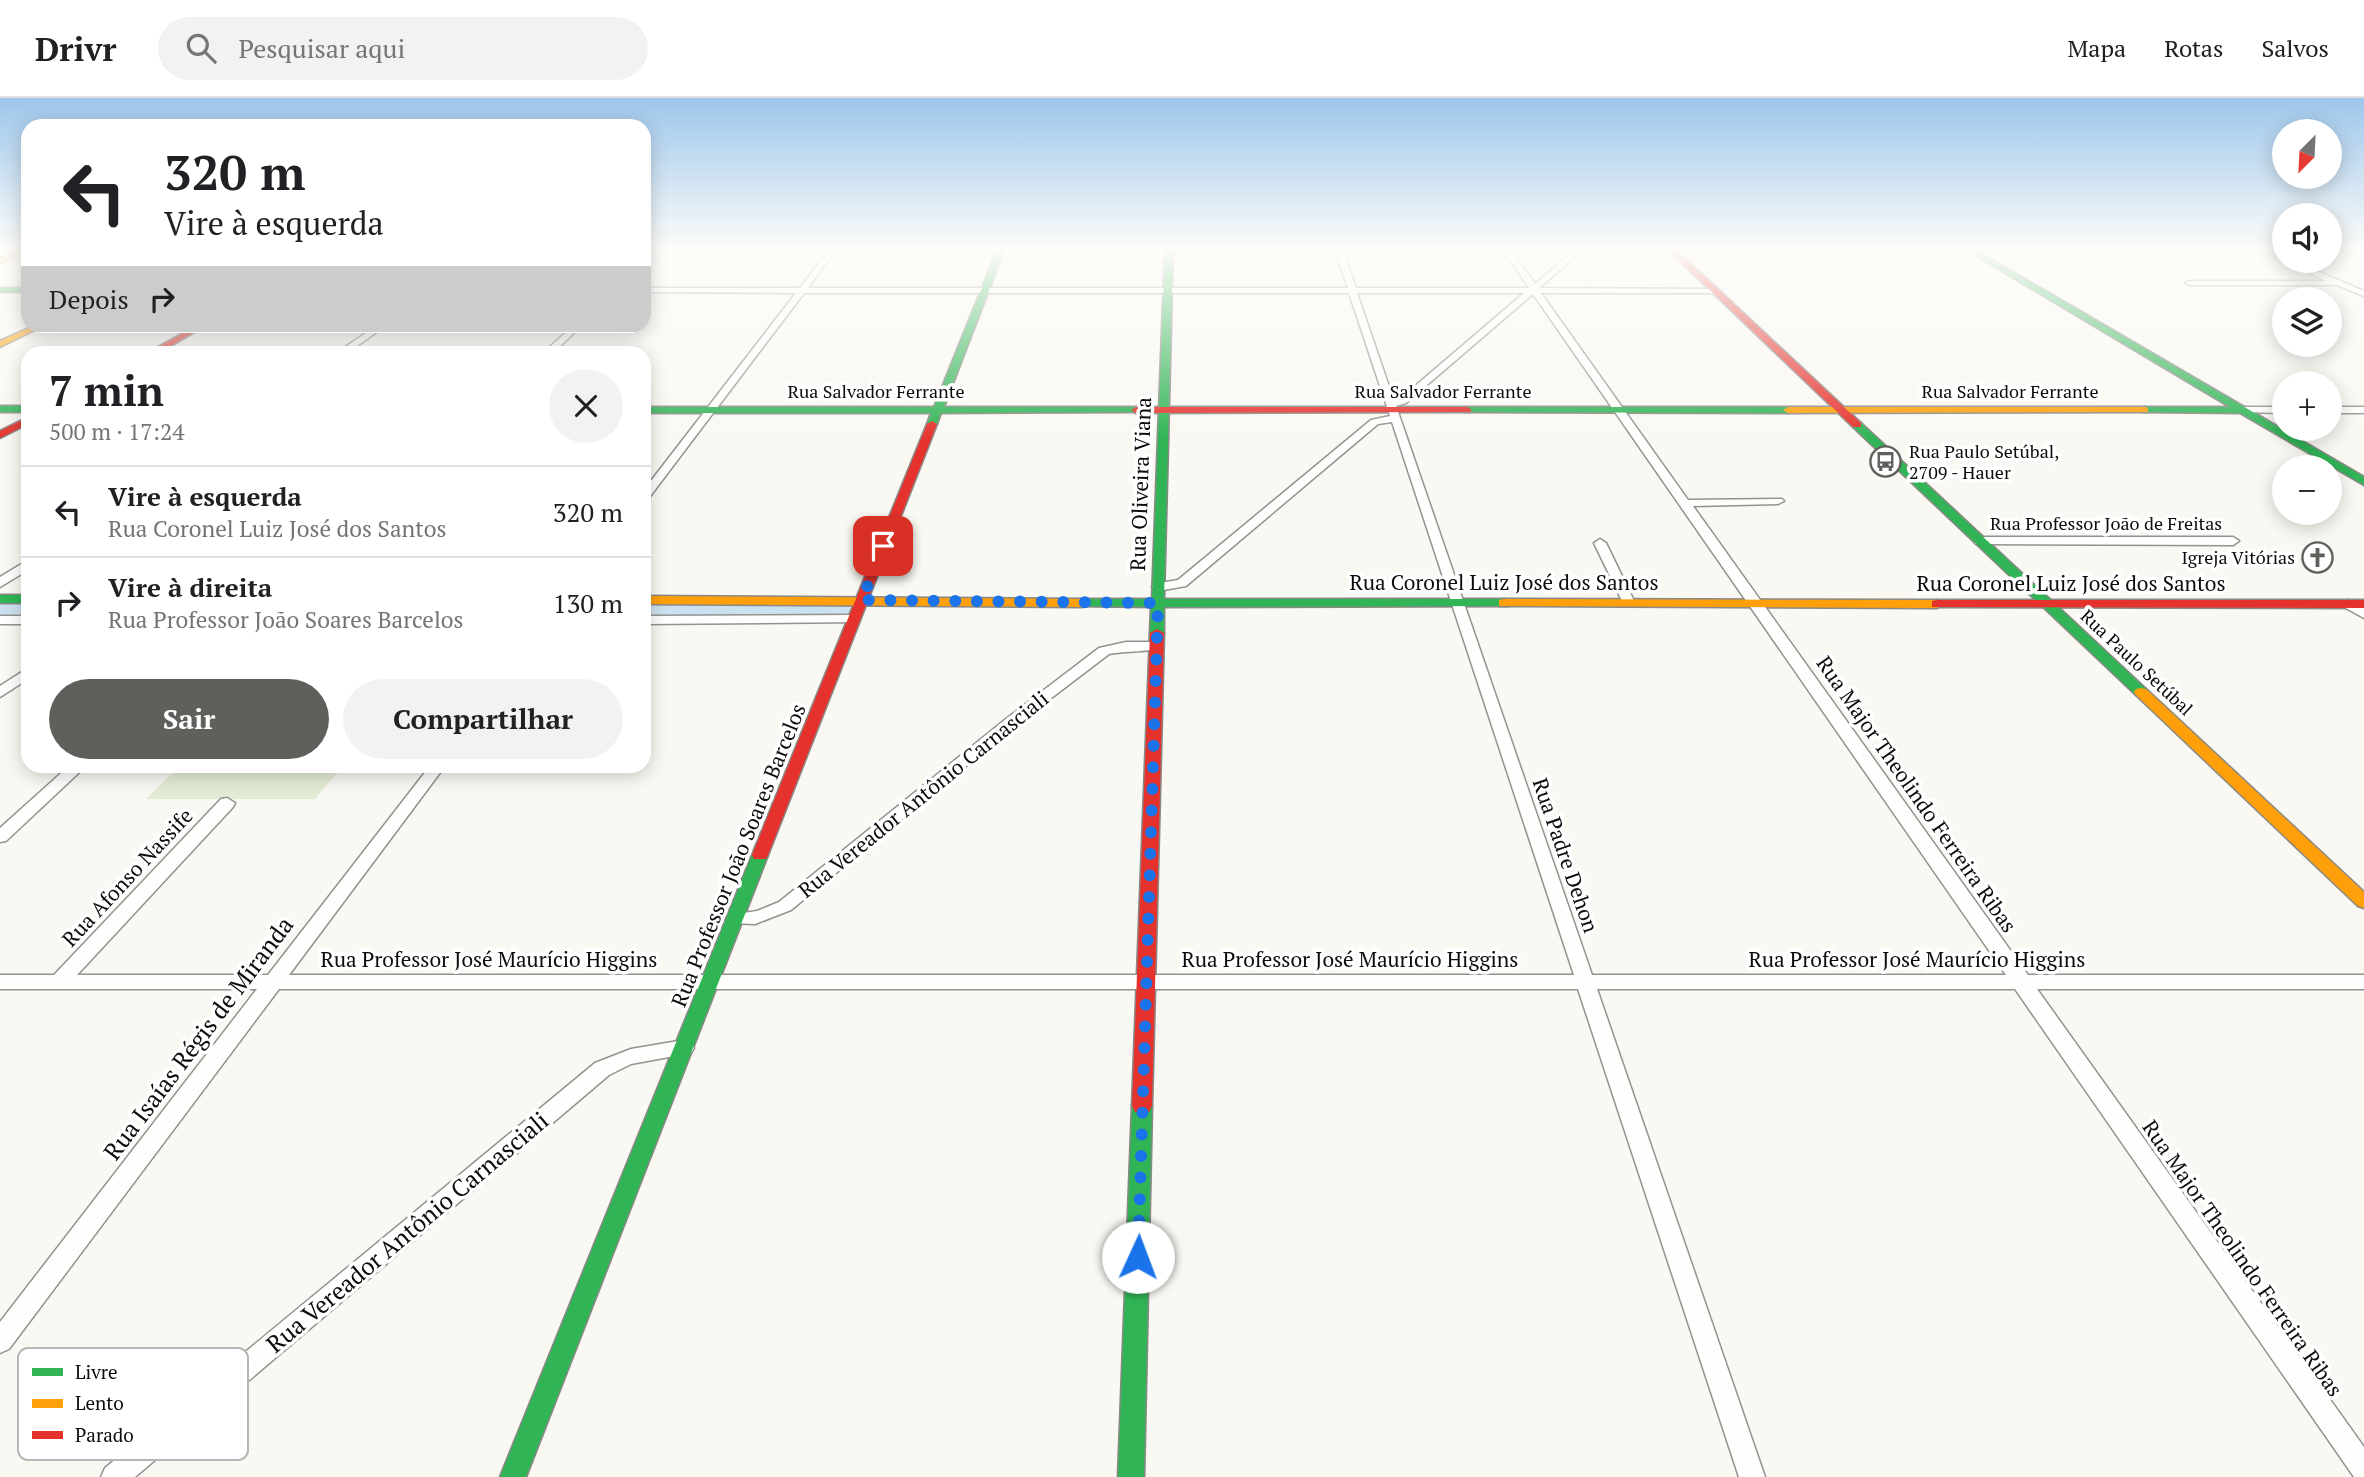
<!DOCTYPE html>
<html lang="pt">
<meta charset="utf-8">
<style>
:root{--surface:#fff;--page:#f2f2f2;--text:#202124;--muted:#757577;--line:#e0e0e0;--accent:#5f5f5c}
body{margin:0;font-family:"PT Serif",serif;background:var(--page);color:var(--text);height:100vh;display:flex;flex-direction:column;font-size:26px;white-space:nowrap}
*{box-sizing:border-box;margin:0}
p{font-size:23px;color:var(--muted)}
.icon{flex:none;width:38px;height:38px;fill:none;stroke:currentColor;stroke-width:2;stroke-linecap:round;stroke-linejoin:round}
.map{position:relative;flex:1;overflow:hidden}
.side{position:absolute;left:21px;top:248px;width:630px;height:427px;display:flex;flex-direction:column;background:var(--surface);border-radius:21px;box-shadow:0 4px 18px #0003}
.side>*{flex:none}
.guide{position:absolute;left:21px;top:21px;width:630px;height:214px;border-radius:21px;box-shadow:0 4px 18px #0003;background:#fff;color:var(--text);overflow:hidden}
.needle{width:46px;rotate:204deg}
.fabs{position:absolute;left:2272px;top:21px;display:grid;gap:14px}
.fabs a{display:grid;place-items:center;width:70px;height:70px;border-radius:50%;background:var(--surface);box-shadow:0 4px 18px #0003;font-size:35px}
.pin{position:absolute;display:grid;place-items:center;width:60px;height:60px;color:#fff;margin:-30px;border-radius:14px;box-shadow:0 4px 10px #0006}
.me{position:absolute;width:77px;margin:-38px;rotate:2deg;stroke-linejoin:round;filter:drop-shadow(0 0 5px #0008)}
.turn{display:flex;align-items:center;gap:24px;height:147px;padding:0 28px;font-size:32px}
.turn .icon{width:91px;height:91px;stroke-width:2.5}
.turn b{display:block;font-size:49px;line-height:60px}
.then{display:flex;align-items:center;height:66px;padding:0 28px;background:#0003;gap:14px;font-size:26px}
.round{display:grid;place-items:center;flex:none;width:74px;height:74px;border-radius:37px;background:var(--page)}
.headline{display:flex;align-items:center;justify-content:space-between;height:119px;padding:0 28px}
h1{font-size:42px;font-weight:600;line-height:52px}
.primary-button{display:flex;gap:14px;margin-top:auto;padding:14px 28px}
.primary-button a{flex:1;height:80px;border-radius:42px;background:var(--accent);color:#fff;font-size:28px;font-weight:600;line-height:80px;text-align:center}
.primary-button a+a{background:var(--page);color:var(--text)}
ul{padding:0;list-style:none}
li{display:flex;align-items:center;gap:21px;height:91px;padding:0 28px;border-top:2px solid var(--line)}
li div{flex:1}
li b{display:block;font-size:26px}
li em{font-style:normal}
header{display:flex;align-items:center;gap:42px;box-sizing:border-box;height:98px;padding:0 35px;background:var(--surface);border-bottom:2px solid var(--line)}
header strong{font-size:33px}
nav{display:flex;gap:38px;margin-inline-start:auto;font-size:24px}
.search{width:490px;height:63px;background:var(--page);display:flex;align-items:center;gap:18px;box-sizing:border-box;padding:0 24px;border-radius:38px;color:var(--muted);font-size:26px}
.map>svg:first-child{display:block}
.green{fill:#e2ecd4}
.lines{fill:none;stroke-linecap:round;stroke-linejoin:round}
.river{fill:#cce1ef;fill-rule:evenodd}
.street-casing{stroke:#939290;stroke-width:3}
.fast-casing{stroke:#8a8986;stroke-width:3}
.slow-casing{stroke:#8a8986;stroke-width:3}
.jam-casing{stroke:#8a8986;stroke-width:3}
.street{fill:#fefefd;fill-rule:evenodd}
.fast{fill:#30b455;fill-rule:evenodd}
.slow{fill:#ff9f0a;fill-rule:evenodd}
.jam{fill:#e5322d;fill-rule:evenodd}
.route{stroke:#1a73e8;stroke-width:12;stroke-dasharray:0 21.6}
.labels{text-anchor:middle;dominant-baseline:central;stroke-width:7;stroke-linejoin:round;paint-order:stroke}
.far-street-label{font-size:18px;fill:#0c0c0c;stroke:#fff}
.far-poi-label{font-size:18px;fill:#0c0c0c;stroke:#fff;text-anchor:start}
.street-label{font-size:21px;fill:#0c0c0c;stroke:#fff}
.near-street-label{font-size:24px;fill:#0c0c0c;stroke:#fff}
.key{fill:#fff;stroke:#b6b6b6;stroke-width:2}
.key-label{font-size:19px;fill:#0c0c0c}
</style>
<header>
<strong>Drivr</strong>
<div class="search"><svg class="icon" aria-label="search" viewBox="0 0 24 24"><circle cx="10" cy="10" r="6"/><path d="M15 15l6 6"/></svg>Pesquisar aqui</div>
<nav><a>Mapa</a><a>Rotas</a><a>Salvos</a></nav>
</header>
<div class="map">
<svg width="2364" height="1379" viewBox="0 0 2364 1379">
<rect width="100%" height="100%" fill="#faf8f2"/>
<path class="green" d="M179 669H342L315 701H146Z"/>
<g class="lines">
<g class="river">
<path d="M0 503 28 504V520L0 519Z"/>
<path d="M644 504H837L847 506 851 512 847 518 837 520H644Z"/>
</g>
<defs>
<g id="street">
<path d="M659 150H667L644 170V164Z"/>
<path d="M830 150H837L808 190H1348L1334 150H1342L1356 190H1529L1502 150H1509L1535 186 1577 150H1585L1539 190 1718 191 1715 195H1541L1688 402 1782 401 1784 403 1778 406 1693 408 2028 877H2364V891H2037L2364 1349V1379H2354L2015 891H1597L1765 1379H1739L1578 891H279L9 1251 0 1255V1224L257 891H0V877H54L221 701 227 700 235 705 233 709 77 877H268L430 668H445L289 877H1574L1392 324 1378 326 1186 488 1158 493 1152 489 1154 486 1178 482 1371 322 1390 318 1349 195H804L648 401 644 402V392L796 195 644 194V190H800ZM1357 195H1524L1400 301 1394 303ZM1533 196 2006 877H1592L1396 308 1406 305Z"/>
<path d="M1592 150H1619L1647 155 1643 157Z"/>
<path d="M1966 150H2114L2115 151 2111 153 1969 154Z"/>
<path d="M2255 150H2265L2284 158V163H2293L2364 193V198L2337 187H2189L2185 185 2189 183H2326Z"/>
<path d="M376 228H385L346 256H335Z"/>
<path d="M573 228H581L552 256H542Z"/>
<path d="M2242 309H2284V315L2239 314V310Z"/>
<rect x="2329" y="309" width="35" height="6"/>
<path d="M1980 439H2233L2239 443 2233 447 1976 446 1974 443Z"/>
<path d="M1600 441 1606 445 1635 505 1634 508H1624L1623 505 1594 445Z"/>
<path d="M28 462V472L0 489V479Z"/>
<path d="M2349 502 2364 510V520L2344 509V503Z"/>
<path d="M854 517 859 518V524L644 526V518Z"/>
<rect x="0" y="518" width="28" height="8"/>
<path d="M1126 544H1156L1163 548C1155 554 1123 553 1109 556L1016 627 791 812 755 826 729 825 726 821 729 817 757 813 779 804 1006 621 1099 550Z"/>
<path d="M28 570V581L0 599V588Z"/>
<path d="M69 668H86L6 743 0 744V730Z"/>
<path d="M684 942 691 945 694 950 691 955 631 966 609 977 135 1379H101L105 1370 595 965 631 951Z"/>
</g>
<g id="fast">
<path d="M998 150H1005L944 309H1136L1141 312 1139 314 941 315 937 326 932 329 927 326 931 315H644V309H934Z"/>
<path d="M1165 150H1173L1164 501H1504L1509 502V508L1164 509V535L1157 539 1150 535 1151 509 1077 508V502L1082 501H1152Z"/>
<path d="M1963 150H1972L2364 379V387L2240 315 2142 314V310L2145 309H2230Z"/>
<rect x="0" y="190" width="28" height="4"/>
<rect x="0" y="308" width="28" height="6"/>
<path d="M1467 309H1788L1793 312 1788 315 1464 314 1462 312Z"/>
<path d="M1853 325H1861L2146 591 2148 594 2146 597H2136L1853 329Z"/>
<rect x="0" y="497" width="28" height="8"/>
<path d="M760 751 768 757 526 1379H500L752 757Z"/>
<path d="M1142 1000 1149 1002 1152 1008 1144 1379H1118L1132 1008 1135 1002Z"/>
</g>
<g id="slow">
<path d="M23 150H28V154L0 165V160Z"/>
<path d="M33 228H43L0 249V243Z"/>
<path d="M2145 309 2148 310V314L1788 315 1783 312 1788 309Z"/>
<path d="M644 498 1082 501 1088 505 1082 509 644 506Z"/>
<path d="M1504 501 1937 502 1943 506 1937 510 1499 508V502Z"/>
<path d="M2141 590 2146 591 2364 794V810L2358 808 2136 597 2134 594 2136 591Z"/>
</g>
<g id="jam">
<path d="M1666 150H1674L1861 325V329H1853Z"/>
<path d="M196 228H205L157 256H145Z"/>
<path d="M1467 309 1472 312 1470 314 1136 315 1131 312 1136 309Z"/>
<path d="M28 319V326L0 340V333Z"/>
<path d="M932 323 937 326 768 757 766 761H754L752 757 927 326Z"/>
<path d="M1937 502H2364V510L1932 509V503Z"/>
<path d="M1157 531 1164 535 1152 1008 1149 1014 1142 1016 1135 1014 1132 1008 1150 535Z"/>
</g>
</defs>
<use href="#street" class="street-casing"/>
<use href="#fast" class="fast-casing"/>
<use href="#slow" class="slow-casing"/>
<use href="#jam" class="jam-casing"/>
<use href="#street" class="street"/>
<use href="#fast" class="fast"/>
<use href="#slow" class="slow"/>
<use href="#jam" class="jam"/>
</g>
<linearGradient id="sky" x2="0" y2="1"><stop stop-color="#9dc6eb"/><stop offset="0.44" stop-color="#fdfcf9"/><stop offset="1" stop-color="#fdfcf9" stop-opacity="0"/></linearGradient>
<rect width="2364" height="343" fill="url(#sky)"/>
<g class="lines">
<path class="route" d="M883 448 862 502 1158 505 1138 1159"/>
</g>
<defs>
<symbol id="bus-ring" viewBox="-11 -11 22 22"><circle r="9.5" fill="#fff" stroke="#5f5f5c" stroke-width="1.5"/><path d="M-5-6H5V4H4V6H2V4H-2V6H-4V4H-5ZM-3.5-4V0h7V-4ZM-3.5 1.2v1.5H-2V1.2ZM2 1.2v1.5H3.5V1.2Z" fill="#5f5f5c"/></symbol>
<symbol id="church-ring" viewBox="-11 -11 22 22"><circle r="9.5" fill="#fff" stroke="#5f5f5c" stroke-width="1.5"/><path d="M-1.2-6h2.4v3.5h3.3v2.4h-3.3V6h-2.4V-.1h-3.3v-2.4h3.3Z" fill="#5f5f5c"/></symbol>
</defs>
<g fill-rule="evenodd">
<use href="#bus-ring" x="1868" y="346" width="35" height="35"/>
<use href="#church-ring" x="2300" y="442" width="35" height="35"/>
</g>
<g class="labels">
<g class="far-street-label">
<text x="876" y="293">Rua Salvador Ferrante</text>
<text x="1443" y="293">Rua Salvador Ferrante</text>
<text x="2010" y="293">Rua Salvador Ferrante</text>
<text x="2106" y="425">Rua Professor João de Freitas</text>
<text transform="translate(2137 564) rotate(43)">Rua Paulo Setúbal</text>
</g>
<g class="far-poi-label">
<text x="1909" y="353">Rua Paulo Setúbal,<tspan x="1909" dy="21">2709 - Hauer</tspan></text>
<text x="2295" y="459" text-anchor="end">Igreja Vitórias</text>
</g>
<g class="street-label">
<text transform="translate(1140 386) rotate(-88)">Rua Oliveira Viana</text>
<text x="1504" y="484">Rua Coronel Luiz José dos Santos</text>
<text x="2071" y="485">Rua Coronel Luiz José dos Santos</text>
<text transform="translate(923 696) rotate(-39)">Rua Vereador Antônio Carnasciali</text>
<text transform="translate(1917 696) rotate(55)">Rua Major Theolindo Ferreira Ribas</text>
<text transform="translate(738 757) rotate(-68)">Rua Professor João Soares Barcelos</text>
<text transform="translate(1566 757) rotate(71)">Rua Padre Dehon</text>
<text transform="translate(127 779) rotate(-47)">Rua Afonso Nassife</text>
<text x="489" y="861">Rua Professor José Maurício Higgins</text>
<text x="1350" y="861">Rua Professor José Maurício Higgins</text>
<text x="1917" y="861">Rua Professor José Maurício Higgins</text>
<text transform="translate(2243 1160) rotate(55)">Rua Major Theolindo Ferreira Ribas</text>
</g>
<g class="near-street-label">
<text transform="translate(198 940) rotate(-53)">Rua Isaías Régis de Miranda</text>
<text transform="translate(407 1134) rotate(-40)">Rua Vereador Antônio Carnasciali</text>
</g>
</g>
<rect x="18" y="1250" width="230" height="112" rx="10" class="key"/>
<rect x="32" y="1270" width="31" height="8" fill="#30b455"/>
<rect x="32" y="1301" width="31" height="9" fill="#ff9f0a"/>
<rect x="32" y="1333" width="31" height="8" fill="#e5322d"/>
<g class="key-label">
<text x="75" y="1281">Livre</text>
<text x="75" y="1312">Lento</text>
<text x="75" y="1344">Parado</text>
</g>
</svg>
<div class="fabs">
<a><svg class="needle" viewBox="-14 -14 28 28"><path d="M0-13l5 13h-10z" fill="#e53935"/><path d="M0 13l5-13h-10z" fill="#757577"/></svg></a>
<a><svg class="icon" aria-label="sound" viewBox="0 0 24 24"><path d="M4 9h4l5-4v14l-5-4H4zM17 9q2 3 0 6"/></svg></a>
<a><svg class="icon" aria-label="layers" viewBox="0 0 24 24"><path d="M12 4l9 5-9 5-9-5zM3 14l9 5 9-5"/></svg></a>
<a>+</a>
<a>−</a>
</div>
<div class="pin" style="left:883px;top:448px;background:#d93025"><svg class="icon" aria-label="arrive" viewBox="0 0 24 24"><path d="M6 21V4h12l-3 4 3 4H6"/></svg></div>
<svg class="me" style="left:1138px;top:1159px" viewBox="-20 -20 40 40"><circle r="19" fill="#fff"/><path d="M0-13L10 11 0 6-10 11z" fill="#1a73e8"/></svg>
<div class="guide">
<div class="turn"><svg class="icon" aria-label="left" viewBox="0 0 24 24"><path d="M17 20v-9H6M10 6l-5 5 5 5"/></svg><div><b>320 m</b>Vire à esquerda</div></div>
<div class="then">Depois<svg class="icon" aria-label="right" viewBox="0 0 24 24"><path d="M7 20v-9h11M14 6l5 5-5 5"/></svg></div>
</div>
<section class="side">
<div class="headline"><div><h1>7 min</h1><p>500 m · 17:24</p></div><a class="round"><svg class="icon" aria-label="close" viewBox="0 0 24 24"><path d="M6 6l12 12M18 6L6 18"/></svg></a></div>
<ul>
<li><svg class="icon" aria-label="left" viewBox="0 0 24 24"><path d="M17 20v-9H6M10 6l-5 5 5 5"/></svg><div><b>Vire à esquerda</b><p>Rua Coronel Luiz José dos Santos</p></div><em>320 m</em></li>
<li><svg class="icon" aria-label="right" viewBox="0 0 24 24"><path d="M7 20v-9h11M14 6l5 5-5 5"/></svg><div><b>Vire à direita</b><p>Rua Professor João Soares Barcelos</p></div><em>130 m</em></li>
</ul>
<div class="primary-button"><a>Sair</a><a>Compartilhar</a></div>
</section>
</div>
